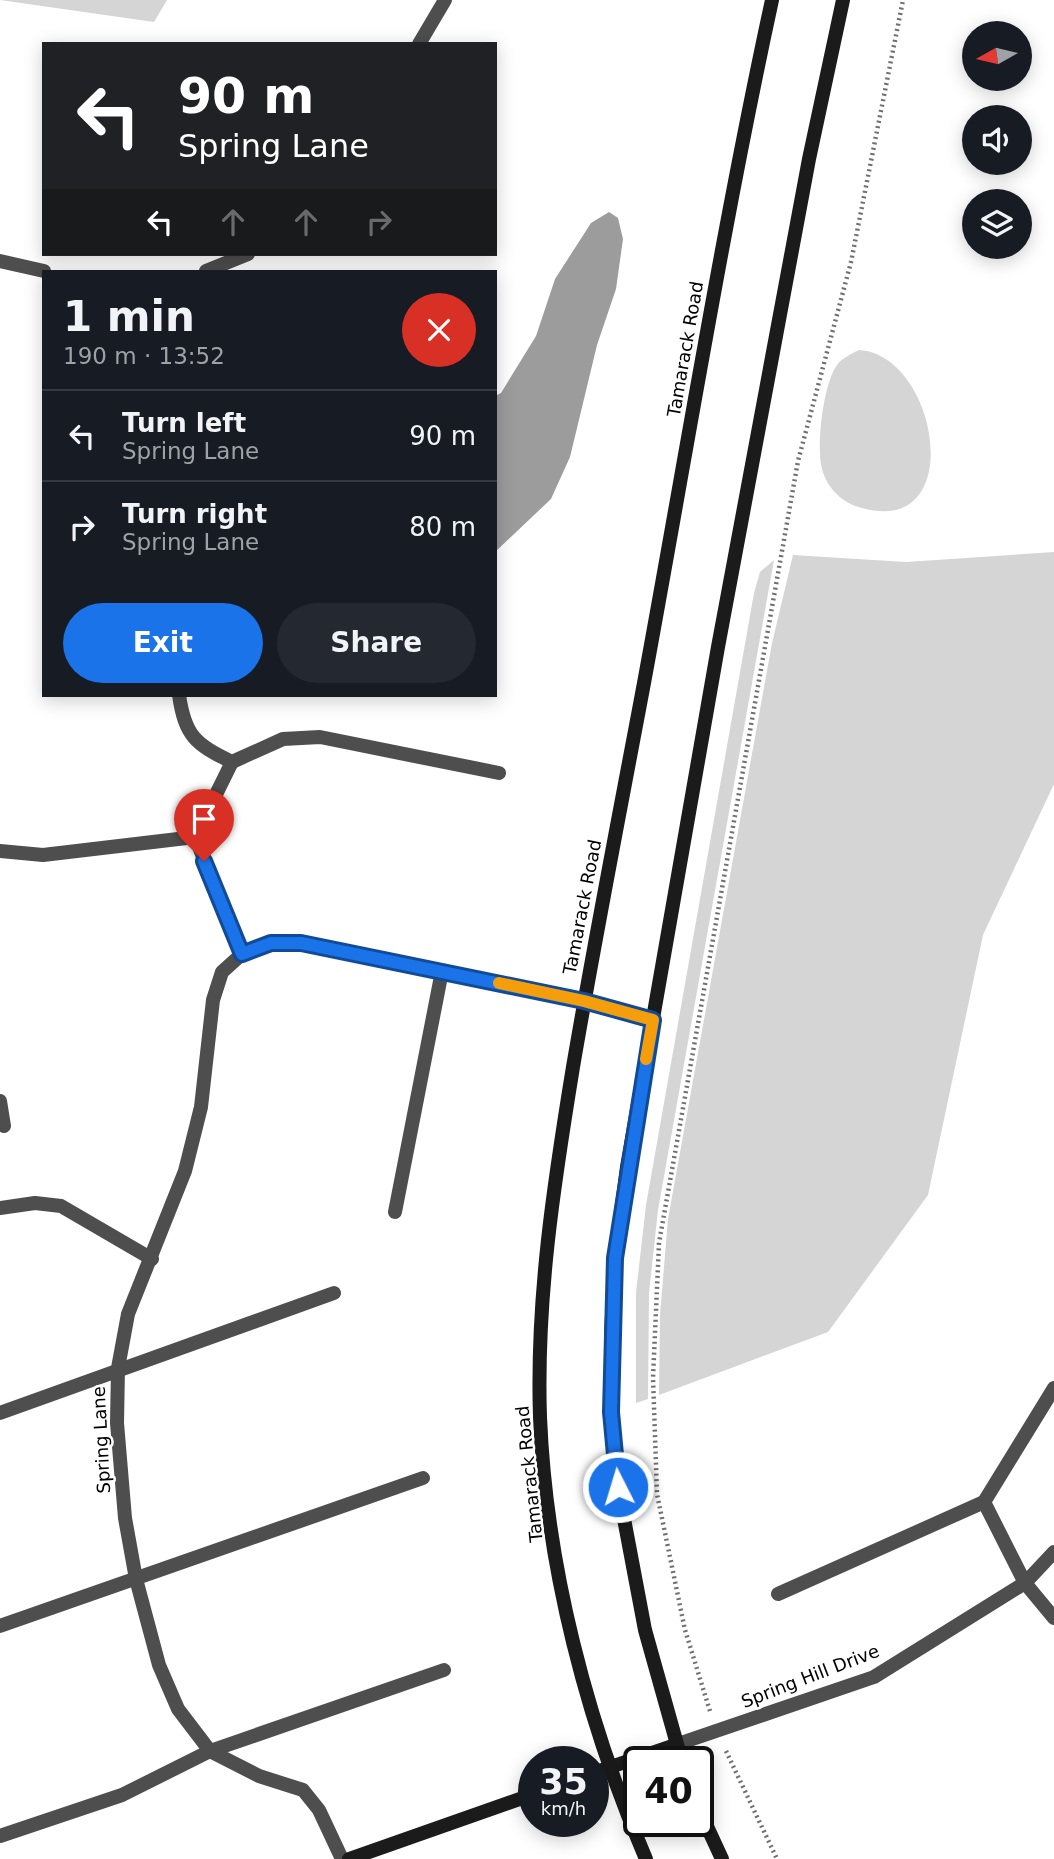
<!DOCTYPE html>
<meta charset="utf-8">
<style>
:root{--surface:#171b24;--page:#242831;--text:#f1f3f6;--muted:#9ea1a6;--line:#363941;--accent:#1a73e8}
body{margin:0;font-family:"DejaVu Sans",sans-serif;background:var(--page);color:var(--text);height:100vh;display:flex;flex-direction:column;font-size:26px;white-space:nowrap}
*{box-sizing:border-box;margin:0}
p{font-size:23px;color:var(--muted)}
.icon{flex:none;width:38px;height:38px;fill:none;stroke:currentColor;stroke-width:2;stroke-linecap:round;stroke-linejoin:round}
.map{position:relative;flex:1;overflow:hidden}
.panel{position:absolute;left:42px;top:270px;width:455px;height:427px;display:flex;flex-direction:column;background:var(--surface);border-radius:0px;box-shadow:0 4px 18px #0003}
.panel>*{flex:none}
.top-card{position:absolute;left:42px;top:42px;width:455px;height:214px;border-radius:0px;box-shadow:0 4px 18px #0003;background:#202124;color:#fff;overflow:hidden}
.needle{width:46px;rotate:262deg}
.controls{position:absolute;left:962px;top:21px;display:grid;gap:14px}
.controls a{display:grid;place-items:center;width:70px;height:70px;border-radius:50%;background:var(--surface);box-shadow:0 4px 18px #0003;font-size:35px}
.speed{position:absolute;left:518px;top:1746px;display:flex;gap:14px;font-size:35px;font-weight:700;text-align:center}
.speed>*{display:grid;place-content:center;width:91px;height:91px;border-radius:50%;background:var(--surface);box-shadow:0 4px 18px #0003;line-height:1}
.speed small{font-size:18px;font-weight:400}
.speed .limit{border:4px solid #111;border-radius:10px;background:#fff;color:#111}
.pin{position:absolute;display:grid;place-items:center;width:60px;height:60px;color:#fff;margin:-72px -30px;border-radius:50% 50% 50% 0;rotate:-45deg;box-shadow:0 0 7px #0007}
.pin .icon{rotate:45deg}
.me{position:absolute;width:77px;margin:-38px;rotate:355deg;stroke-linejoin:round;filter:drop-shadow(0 0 5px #0008)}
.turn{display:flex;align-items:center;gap:24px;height:147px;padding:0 21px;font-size:32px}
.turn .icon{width:91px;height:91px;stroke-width:2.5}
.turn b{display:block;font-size:49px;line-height:60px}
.lanes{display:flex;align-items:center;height:66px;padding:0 21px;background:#0003;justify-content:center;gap:35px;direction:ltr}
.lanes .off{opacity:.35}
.round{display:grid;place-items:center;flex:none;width:74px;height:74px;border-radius:37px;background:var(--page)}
.head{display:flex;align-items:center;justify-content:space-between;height:119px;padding:0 21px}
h1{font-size:42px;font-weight:600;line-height:52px}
.action{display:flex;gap:14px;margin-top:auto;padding:14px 21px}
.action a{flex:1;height:80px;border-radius:42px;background:var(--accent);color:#fff;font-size:28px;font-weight:600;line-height:80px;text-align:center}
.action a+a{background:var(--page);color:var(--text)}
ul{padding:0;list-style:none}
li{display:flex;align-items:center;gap:21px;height:91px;padding:0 21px;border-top:2px solid var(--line)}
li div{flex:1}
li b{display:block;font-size:26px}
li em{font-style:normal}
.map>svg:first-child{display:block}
.green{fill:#d5d5d5}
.water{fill:#9c9c9c}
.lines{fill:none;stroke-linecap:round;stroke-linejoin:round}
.path{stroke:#707070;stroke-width:4.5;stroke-dasharray:2 3.5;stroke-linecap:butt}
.lane{stroke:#4e4e4e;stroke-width:14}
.street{stroke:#4e4e4e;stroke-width:14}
.secondary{stroke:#1b1b1b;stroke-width:14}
.route-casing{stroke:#114b97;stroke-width:18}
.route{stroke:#1a73e8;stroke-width:12}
.slow{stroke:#f59e0b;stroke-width:12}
.labels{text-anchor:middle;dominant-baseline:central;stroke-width:5;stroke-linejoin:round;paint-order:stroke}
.street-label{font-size:18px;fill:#000;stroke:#fff}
</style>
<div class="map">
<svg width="1054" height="1859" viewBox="0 0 1054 1859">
<rect width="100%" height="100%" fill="#fff"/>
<g class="green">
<path d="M0 0H167L154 22Z"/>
<path d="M859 350C939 355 968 538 862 508 842 503 827 488 822 469 816 447 823 384 837 365 842 358 851 354 859 350Z"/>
<path d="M1054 552V784L983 935 928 1195 828 1332 659 1395 660 1315 668 1219 772 643 793 555 906 562Z"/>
<path d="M774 560 658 1210 649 1293 648 1399 636 1403V1293L646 1205 754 593 760 572Z"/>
</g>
<path class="water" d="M609 212 618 218 623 239 616 289 597 345 570 457 551 499 495 552V396L501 393 536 336 555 279 591 223Z"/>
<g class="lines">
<g class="path">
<path d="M710 1711 685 1630 657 1494 653 1378 659 1243 798 461 851 262 903 0"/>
<path d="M726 1751 777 1859"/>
</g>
<g class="lane">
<path d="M179 695C185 736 195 744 232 762L283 739 320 737 499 773"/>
<path d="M0 1101 4 1126"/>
<path d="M0 1208 35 1203 61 1206 152 1259"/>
<path d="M395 1212 442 971"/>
<path d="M0 1413 334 1293"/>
<path d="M0 1626 423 1478"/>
<path d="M0 1836 122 1795 210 1751 444 1670"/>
</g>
<g class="street">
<path d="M419 44 445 0"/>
<path d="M0 261 44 271"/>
<path d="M206 271 248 254"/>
<path d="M232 762 195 837 242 954 222 972 213 1000 201 1107 185 1171 128 1314 118 1368 117 1423 125 1518 136 1579 159 1665 178 1709 210 1751 259 1776 303 1790 319 1810 342 1859"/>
<path d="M0 851 43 855 195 837"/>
<path d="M242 954 271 943H301L584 1001 653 1020"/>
<path d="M1054 1388 984 1502 1025 1583 1054 1618"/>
<path d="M778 1594 984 1502"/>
<path d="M675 1745 874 1677 1025 1583 1054 1552"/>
</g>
<g class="secondary">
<path d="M682 1762 645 1630 618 1487 612 1412 611 1335 615 1258 627 1167 718 647 809 159 843 0"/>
<path d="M593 1773 675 1745"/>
<path d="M698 1807 722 1859"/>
<path d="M349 1859 534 1794"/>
<path d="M646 1859C587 1723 546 1565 540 1417 536 1299 554 1183 573 1067 595 938 620 811 644 683 686 455 723 226 772 0"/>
</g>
</g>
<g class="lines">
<defs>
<path id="route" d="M204 861 242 954 271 943H301L584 1001 653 1020 615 1258 611 1412 618 1487"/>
</defs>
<use href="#route" class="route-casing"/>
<use href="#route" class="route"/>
<path class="slow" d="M499 983 584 1001 653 1020 646 1059"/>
</g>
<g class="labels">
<g class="street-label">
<text transform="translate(685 349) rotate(-80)">Tamarack Road</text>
<text transform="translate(582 907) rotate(-79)">Tamarack Road</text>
<text transform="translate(101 1440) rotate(-93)">Spring Lane</text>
<text transform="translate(529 1474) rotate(-96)">Tamarack Road</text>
<text transform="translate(810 1676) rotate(-21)">Spring Hill Drive</text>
</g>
</g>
</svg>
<div class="controls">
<a><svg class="needle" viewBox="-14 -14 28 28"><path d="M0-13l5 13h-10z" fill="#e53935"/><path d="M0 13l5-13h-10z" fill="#9ea1a6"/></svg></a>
<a><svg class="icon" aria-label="sound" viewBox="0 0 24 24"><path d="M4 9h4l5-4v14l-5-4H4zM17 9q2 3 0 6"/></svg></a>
<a><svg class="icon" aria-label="layers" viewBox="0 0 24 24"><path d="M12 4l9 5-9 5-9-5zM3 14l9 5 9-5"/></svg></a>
</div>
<div class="speed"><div>35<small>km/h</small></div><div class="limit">40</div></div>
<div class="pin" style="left:204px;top:861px;background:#d93025"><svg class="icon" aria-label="arrive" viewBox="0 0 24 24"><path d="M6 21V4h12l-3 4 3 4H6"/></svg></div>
<svg class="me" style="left:618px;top:1487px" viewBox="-20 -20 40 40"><circle r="17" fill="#1a73e8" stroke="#fff" stroke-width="3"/><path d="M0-11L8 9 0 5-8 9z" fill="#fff"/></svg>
<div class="top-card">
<div class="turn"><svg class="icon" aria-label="left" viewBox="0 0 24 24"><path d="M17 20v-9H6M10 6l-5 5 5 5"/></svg><div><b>90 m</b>Spring Lane</div></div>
<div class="lanes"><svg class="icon" aria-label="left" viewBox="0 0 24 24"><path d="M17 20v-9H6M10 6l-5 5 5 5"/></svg><svg class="icon off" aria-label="ahead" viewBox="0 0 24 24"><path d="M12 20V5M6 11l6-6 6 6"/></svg><svg class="icon off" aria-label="ahead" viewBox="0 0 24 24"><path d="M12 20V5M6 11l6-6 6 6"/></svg><svg class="icon off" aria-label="right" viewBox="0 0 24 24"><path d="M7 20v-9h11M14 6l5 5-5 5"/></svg></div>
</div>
<section class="panel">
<div class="head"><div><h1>1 min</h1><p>190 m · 13:52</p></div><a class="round" style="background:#d93025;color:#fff"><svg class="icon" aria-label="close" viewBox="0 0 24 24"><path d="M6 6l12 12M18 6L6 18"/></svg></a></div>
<ul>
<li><svg class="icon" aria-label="left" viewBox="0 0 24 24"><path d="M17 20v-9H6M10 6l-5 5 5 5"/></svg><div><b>Turn left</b><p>Spring Lane</p></div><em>90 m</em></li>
<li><svg class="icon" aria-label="right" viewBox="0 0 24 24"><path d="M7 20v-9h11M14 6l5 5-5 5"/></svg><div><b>Turn right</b><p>Spring Lane</p></div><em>80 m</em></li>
</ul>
<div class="action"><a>Exit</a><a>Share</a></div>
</section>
</div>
